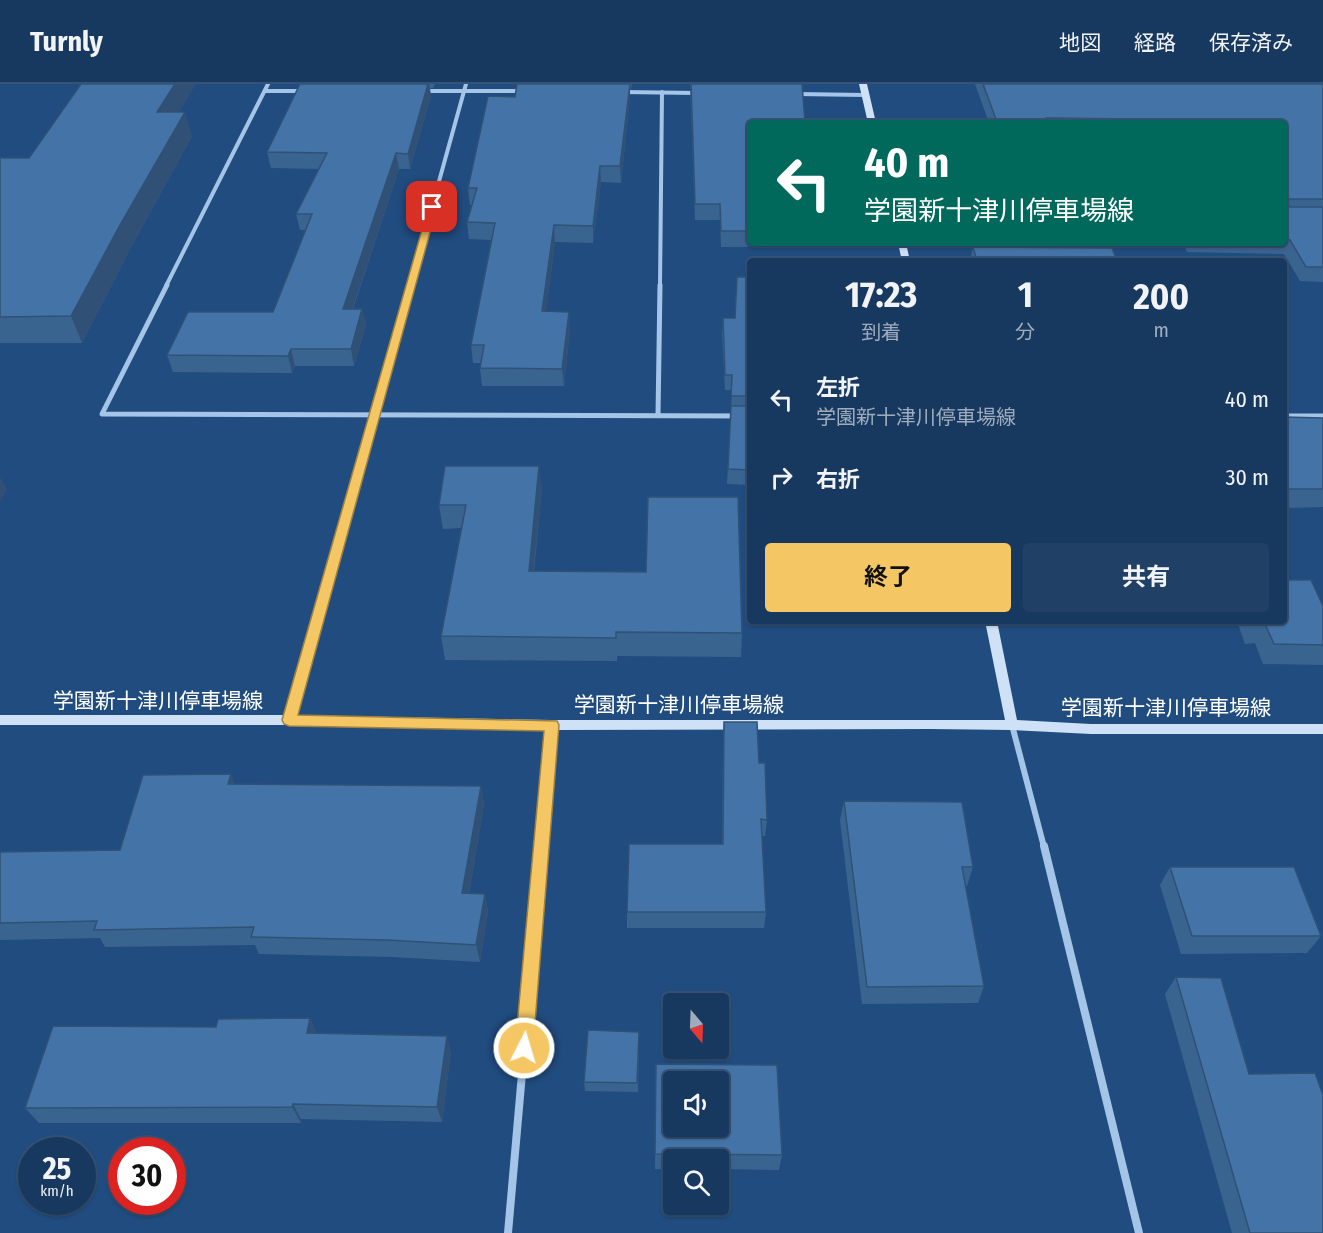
<!DOCTYPE html>
<html lang="ja">
<meta charset="utf-8">
<style>
:root{--surface:#18395f;--page:#214065;--text:#f1f3f6;--muted:#9facbd;--line:#365374;--accent:#f5c764}
body{margin:0;font-family:"Fira Sans Condensed","Noto Sans JP",sans-serif;background:var(--page);color:var(--text);height:100vh;display:flex;flex-direction:column;font-size:22px;white-space:nowrap}
*{box-sizing:border-box;margin:0}
p{font-size:20px;color:var(--muted)}
.icon{flex:none;width:33px;height:33px;fill:none;stroke:currentColor;stroke-width:2;stroke-linecap:round;stroke-linejoin:round}
.map{position:relative;flex:1;overflow:hidden}
.sheet{position:absolute;left:747px;top:174px;width:540px;height:366px;display:flex;flex-direction:column;background:var(--surface);border-radius:6px;box-shadow:0 2px 4px #0004,0 0 0 2px var(--line)}
.sheet>*{flex:none}
.top-card{position:absolute;left:747px;top:36px;width:540px;height:126px;border-radius:6px;box-shadow:0 2px 4px #0004,0 0 0 2px var(--line);background:#00695c;color:#fff;overflow:hidden}
.needle{width:39px;rotate:161deg}
.controls{position:absolute;left:663px;top:909px;display:grid;gap:12px}
.controls a{display:grid;place-items:center;width:66px;height:66px;border-radius:6px;background:var(--surface);box-shadow:0 2px 4px #0004,0 0 0 2px var(--line);font-size:30px}
.speed{position:absolute;left:18px;top:1053px;display:flex;gap:12px;font-size:30px;font-weight:700;text-align:center}
.speed>*{display:grid;place-content:center;width:78px;height:78px;border-radius:50%;background:var(--surface);box-shadow:0 2px 4px #0004,0 0 0 2px var(--line);line-height:1}
.speed small{font-size:15px;font-weight:400}
.speed .limit{border:9px solid #d22;background:#fff;color:#111}
.pin{position:absolute;display:grid;place-items:center;width:51px;height:51px;color:#fff;margin:-26px;border-radius:12px;box-shadow:0 3px 9px #0006}
.me{position:absolute;width:66px;margin:-33px;rotate:5deg;stroke-linejoin:round;filter:drop-shadow(0 0 4px #0008)}
.turn{display:flex;align-items:center;gap:21px;height:126px;padding:0 18px;font-size:27px}
.turn .icon{width:78px;height:78px;stroke-width:2.5}
.turn b{display:block;font-size:42px;line-height:51px}
.eta{display:flex;justify-content:space-evenly;align-items:center;height:102px;text-align:center}
.eta b{font-size:36px;font-weight:700;line-height:42px}
.primary-button{display:flex;gap:12px;margin-top:auto;padding:12px 18px}
.primary-button a{flex:1;height:69px;border-radius:6px;background:var(--accent);color:#111;font-size:24px;font-weight:700;line-height:69px;text-align:center}
.primary-button a+a{background:var(--page);color:var(--text)}
ul{padding:0;list-style:none}
li{display:flex;align-items:center;gap:18px;height:78px;padding:0 18px}
li div{flex:1}
li b{display:block;font-size:22px}
li em{font-style:normal}
header{display:flex;align-items:center;gap:36px;box-sizing:border-box;height:84px;padding:0 30px;background:var(--surface);border-bottom:2px solid var(--line)}
header strong{font-size:28px}
nav{display:flex;gap:33px;margin-inline-start:auto;font-size:21px}
.map>svg:first-child{display:block}
.lines{fill:none;stroke-linecap:round;stroke-linejoin:round}
.street-far3{stroke:#a4c5e8;stroke-width:4}
.street-far2{stroke:#a4c5e8;stroke-width:5}
.street-far1{stroke:#a4c5e8;stroke-width:6}
.street{stroke:#a4c5e8;stroke-width:8}
.secondary{fill:#cfe1f6;fill-rule:evenodd}
.wall{fill:#3a6490}
.shaded-wall{fill:#305175}
.building{fill:#4474a7;stroke:#305175;stroke-width:1.5;fill-rule:evenodd}
.route{fill:#f5c764;stroke:#9f8141;stroke-width:1.5}
.labels{text-anchor:middle;dominant-baseline:central;stroke-width:4.5;stroke-linejoin:round;paint-order:stroke}
.street-label{font-size:21px;fill:#fff;stroke:#204c7f}
</style>
<header>
<strong>Turnly</strong>
<nav><a>地図</a><a>経路</a><a>保存済み</a></nav>
</header>
<div class="map">
<svg width="1323" height="1149" viewBox="0 0 1323 1149">
<rect width="100%" height="100%" fill="#204c7f"/>
<g class="lines">
<g class="street-far3">
<path d="M265 7H303"/>
<path d="M424 7H522"/>
<path d="M622 8 696 9"/>
<path d="M796 10 865 11"/>
<path d="M166 202 268 0"/>
<path d="M410 202 466 0"/>
<path d="M660 202 662 8"/>
</g>
<g class="street-far2">
<path d="M167 201 102 330 750 332"/>
<path d="M658 331 660 201"/>
<path d="M1284 332H1323"/>
<path d="M340 452 410 201"/>
</g>
<g class="street-far1">
<path d="M289 636 341 451"/>
<path d="M1012 641 1044 763"/>
<path d="M541 763 552 641"/>
</g>
<g class="street">
<path d="M1044 762 1139 1149"/>
<path d="M508 1149 542 762"/>
</g>
<g class="secondary">
<path d="M859 0H867L876 39H868Z"/>
<path d="M898 159H906L910 177H902Z"/>
<path d="M985 537H997L1017 636 1091 640H1323V650H1091L1012 646 930 645 552 646 289 641H0V631H289L552 636H1005Z"/>
</g>
</g>
<g class="wall">
<path d="M300 0H435L433 4H430L431 12 410 85H399L353 225H362L366 241 354 282H295L292 289 173 288 167 271 273 228 306 146H300L296 130 319 85 271 84 267 68Z"/>
<path d="M517 0H632L631 5H630V14L621 99 601 98 593 159 555 158 546 227 570 245 564 302H482L480 284 481 279H473L471 261 491 156 469 155 467 138 472 121H470L468 104 515 13Z"/>
<path d="M690 0H802L750 39V159H793V163H721L720 136H695Z"/>
<path d="M975 0H1323V198L1300 197 1284 170 1187 168 1183 159H1284V39H989Z"/>
<path d="M179 28 192 52 129 167 82 259H0V74H29Z"/>
<path d="M973 163 1117 177H970Z"/>
<path d="M750 193V401L727 400 732 306H725L722 249 723 234H735Z"/>
<path d="M1284 333 1323 334V423L1284 424Z"/>
<path d="M542 405 534 487 742 549 741 573 617 572V577L445 576 441 552 461 444 443 445 439 421Z"/>
<path d="M1323 522V581L1263 580 1255 559 1245 560 1237 537H1284Z"/>
<path d="M724 638 759 679 767 736 765 752H762L766 828 764 844H627V828L722 760 723 656Z"/>
<path d="M235 700 481 702 484 720 469 810H485L488 828 480 878 392 873 259 870 255 861 105 863 100 854 0 856V768L120 766Z"/>
<path d="M844 717 973 783 967 802H965L984 902 978 919 862 920 840 736Z"/>
<path d="M1170 783 1321 852 1307 869 1181 870 1160 801Z"/>
<path d="M1176 893 1249 990 1323 1149H1232L1165 910Z"/>
<path d="M310 934 316 949 451 968 442 1038 301 1035V1039H39L25 1024 216 943Z"/>
<path d="M639 956 638 1008 585 1007 584 998Z"/>
<path d="M656 980 782 1071 779 1086 718 1085V1076H674V1085H655Z"/>
</g>
<g class="shaded-wall">
<path d="M175 0H196L165 52 157 28Z"/>
<path d="M428 0H429L431 12 410 85 408 70Z"/>
<path d="M630 0V14L621 99 620 82Z"/>
<path d="M185 28 192 52 129 167 82 259 71 232 120 141Z"/>
<path d="M396 69 399 85 347 241 343 225Z"/>
<path d="M600 82 601 98 593 159V142Z"/>
<path d="M554 141 555 158 544 245 542 227Z"/>
<path d="M362 225 366 241 354 282 351 265Z"/>
<path d="M569 228 570 245 564 302 562 285Z"/>
<path d="M291 265 295 282 292 289 288 272Z"/>
<path d="M539 382 542 405 531 511 529 487Z"/>
<path d="M0 393 7 406 0 417Z"/>
<path d="M231 690 238 708 228 700Z"/>
<path d="M481 702 484 720 466 826 462 809Z"/>
<path d="M485 810 488 828 480 878 476 861Z"/>
<path d="M310 934 317 951 307 949Z"/>
<path d="M447 952 451 968 442 1038 437 1023Z"/>
<path d="M293 1020 301 1035V1039L292 1023Z"/>
</g>
<g class="building">
<path d="M81 0H175L157 28H185L120 141 71 232 0 233V74H29Z"/>
<path d="M300 0H428L408 70 396 69 343 225H362L351 265H291L288 272 167 271 188 228H273L312 130H296L327 69 267 68Z"/>
<path d="M517 0H630L620 82H600L593 142 554 141 542 227 569 228 562 285 480 284 484 261H471L495 139 467 138 477 104H468L488 12 515 13Z"/>
<path d="M691 0H802L805 39H750V147H721L720 120H695Z"/>
<path d="M983 0H1323V115H1290L1286 119 1290 123H1323V183H1306L1290 156 1284 155V39H1136L1135 35 1046 34 1048 39 997 38Z"/>
<path d="M973 163 1112 164 1117 177H977Z"/>
<path d="M737 193H750V312H731L732 291H725L723 234H735Z"/>
<path d="M731 322H750V386L728 385Z"/>
<path d="M1284 333 1323 334V405H1284Z"/>
<path d="M445 382H539L529 487 646 488 648 413H738L742 549 616 548V554L441 552 466 421H439Z"/>
<path d="M1284 496H1311L1323 522V561L1274 560 1265 540H1255L1254 537H1284Z"/>
<path d="M724 638H757L759 679H765L767 736 761 735 766 828H627L629 760H723Z"/>
<path d="M231 690 228 700 481 702 462 809 485 810 476 861 387 856 251 853 254 843 94 846 97 837 0 839V768L120 766 143 691Z"/>
<path d="M844 717 962 718 973 783H962L984 902 867 903Z"/>
<path d="M1170 783H1294L1321 852H1192Z"/>
<path d="M1176 893 1221 894 1249 990 1315 989 1323 1011V1149H1250Z"/>
<path d="M310 934 307 949 447 952 437 1023 293 1020 292 1023 25 1024 53 942 216 943 218 935Z"/>
<path d="M588 946 639 948 637 999 584 998Z"/>
<path d="M656 980 777 981 782 1071 655 1070ZM674 998H718V1042H674Z"/>
</g>
<path class="route" d="M429 121 437 123 298 631 557 637 559 641 533 964 530 970 524 973 518 970 515 964 544 647 289 642 284 640 282 636Z"/>
<g class="labels">
<g class="street-label">
<text x="158" y="617">学園新十津川停車場線</text>
<text x="679" y="621">学園新十津川停車場線</text>
<text x="1166" y="624">学園新十津川停車場線</text>
</g>
</g>
</svg>
<div class="controls">
<a><svg class="needle" viewBox="-14 -14 28 28"><path d="M0-13l5 13h-10z" fill="#e53935"/><path d="M0 13l5-13h-10z" fill="#9facbd"/></svg></a>
<a><svg class="icon" aria-label="sound" viewBox="0 0 24 24"><path d="M4 9h4l5-4v14l-5-4H4zM17 9q2 3 0 6"/></svg></a>
<a><svg class="icon" aria-label="search" viewBox="0 0 24 24"><circle cx="10" cy="10" r="6"/><path d="M15 15l6 6"/></svg></a>
</div>
<div class="speed"><div>25<small>km/h</small></div><div class="limit">30</div></div>
<div class="pin" style="left:432px;top:123px;background:#d93025"><svg class="icon" aria-label="arrive" viewBox="0 0 24 24"><path d="M6 21V4h12l-3 4 3 4H6"/></svg></div>
<svg class="me" style="left:524px;top:964px" viewBox="-20 -20 40 40"><circle r="17" fill="#f5c764" stroke="#fff" stroke-width="3"/><path d="M0-11L8 9 0 5-8 9z" fill="#fff"/></svg>
<div class="top-card">
<div class="turn"><svg class="icon" aria-label="left" viewBox="0 0 24 24"><path d="M17 20v-9H6M10 6l-5 5 5 5"/></svg><div><b>40 m</b>学園新十津川停車場線</div></div>
</div>
<section class="sheet">
<div class="eta">
<div><b>17:23</b><p>到着</p></div>
<div><b>1</b><p>分</p></div>
<div><b>200</b><p>m</p></div>
</div>
<ul>
<li><svg class="icon" aria-label="left" viewBox="0 0 24 24"><path d="M17 20v-9H6M10 6l-5 5 5 5"/></svg><div><b>左折</b><p>学園新十津川停車場線</p></div><em>40 m</em></li>
<li><svg class="icon" aria-label="right" viewBox="0 0 24 24"><path d="M7 20v-9h11M14 6l5 5-5 5"/></svg><div><b>右折</b></div><em>30 m</em></li>
</ul>
<div class="primary-button"><a>終了</a><a>共有</a></div>
</section>
</div>
